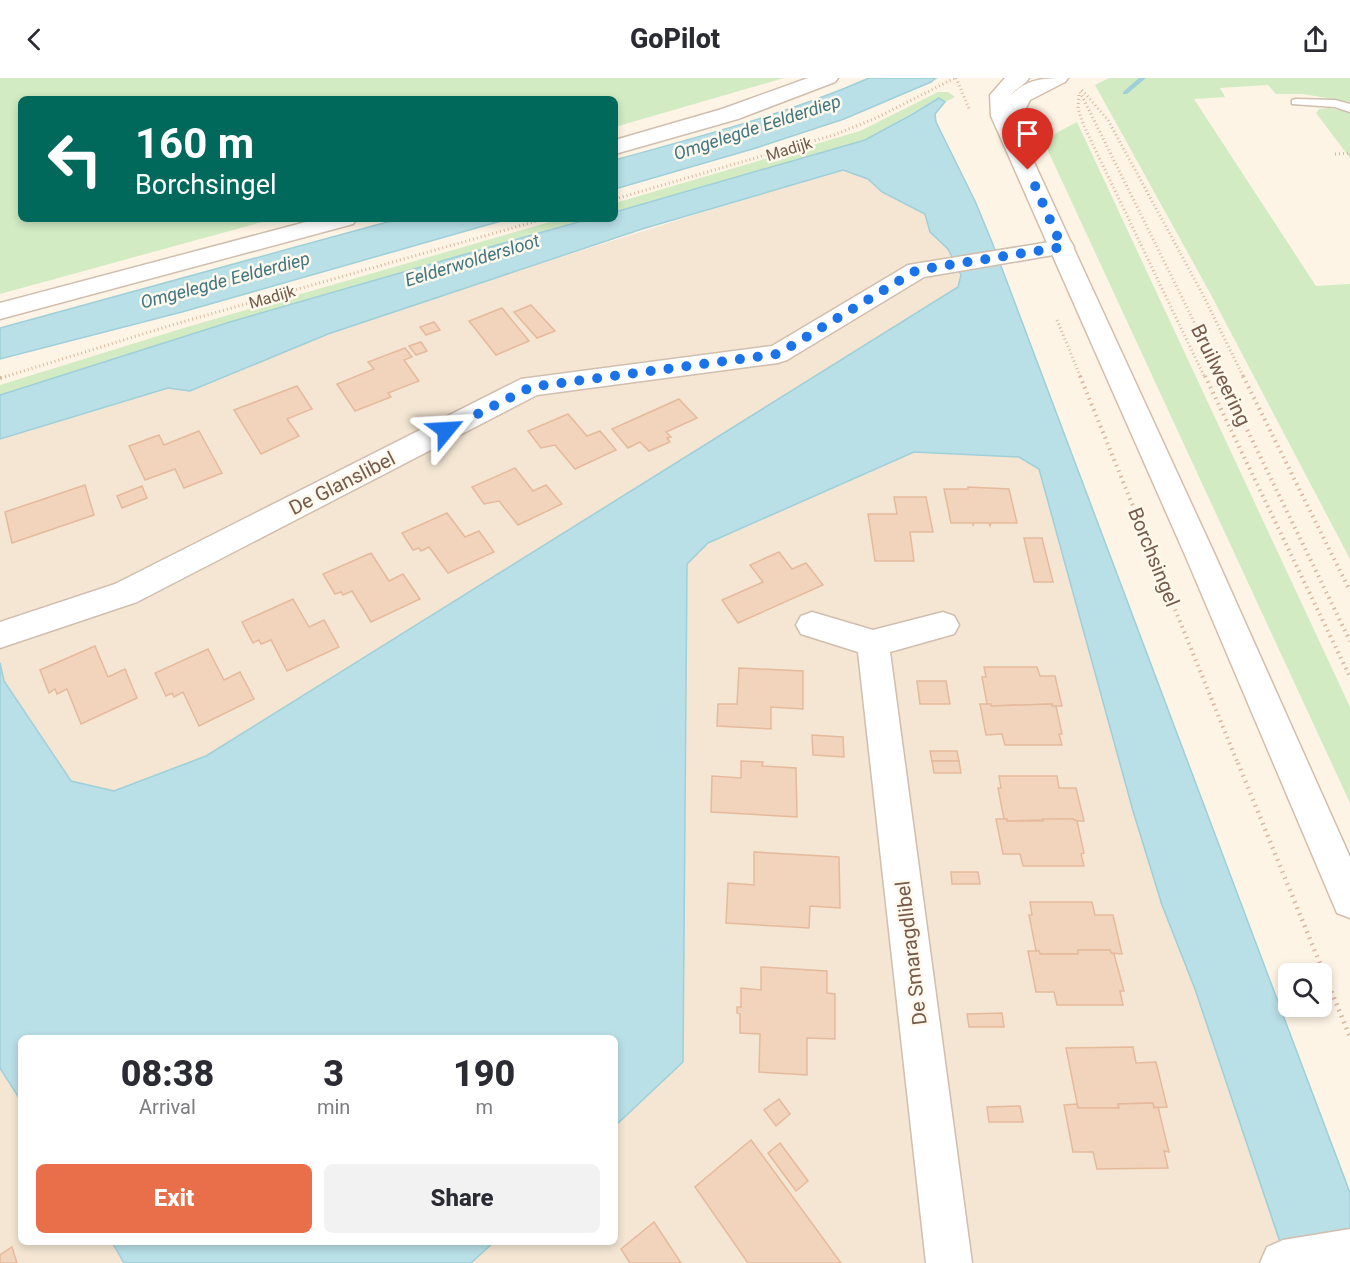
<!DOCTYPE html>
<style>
:root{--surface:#fff;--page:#f2f2f3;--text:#2b2b33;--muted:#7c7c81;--accent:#e86f49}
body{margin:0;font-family:Roboto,sans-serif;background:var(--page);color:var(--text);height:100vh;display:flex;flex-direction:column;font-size:22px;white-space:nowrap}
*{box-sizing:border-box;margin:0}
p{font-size:20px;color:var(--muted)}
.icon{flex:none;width:33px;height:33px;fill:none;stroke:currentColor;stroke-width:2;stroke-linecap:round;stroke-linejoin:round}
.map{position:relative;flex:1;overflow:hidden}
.side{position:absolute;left:18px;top:957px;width:600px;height:210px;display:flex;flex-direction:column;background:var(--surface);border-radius:9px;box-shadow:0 3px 9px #0003}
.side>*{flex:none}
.top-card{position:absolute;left:18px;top:18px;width:600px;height:126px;border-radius:9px;box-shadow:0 3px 9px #0003;background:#00695c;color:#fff;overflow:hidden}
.tools{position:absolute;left:1278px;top:885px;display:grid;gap:12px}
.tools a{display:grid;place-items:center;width:54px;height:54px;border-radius:9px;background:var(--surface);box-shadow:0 3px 9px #0003;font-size:30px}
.pin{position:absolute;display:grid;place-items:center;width:51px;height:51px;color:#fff;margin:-62px -26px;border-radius:50% 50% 50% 0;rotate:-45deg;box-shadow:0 0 6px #0007}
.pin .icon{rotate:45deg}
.me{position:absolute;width:66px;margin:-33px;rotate:63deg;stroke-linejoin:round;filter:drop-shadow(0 0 4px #0008)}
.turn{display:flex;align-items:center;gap:21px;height:126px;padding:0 18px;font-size:27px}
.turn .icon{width:78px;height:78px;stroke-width:2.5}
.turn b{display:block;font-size:42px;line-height:51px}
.eta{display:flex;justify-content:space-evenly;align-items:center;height:102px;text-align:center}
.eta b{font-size:36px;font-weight:800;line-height:42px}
.primary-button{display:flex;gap:12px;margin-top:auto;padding:12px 18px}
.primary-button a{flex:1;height:69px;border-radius:9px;background:var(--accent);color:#fff;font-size:24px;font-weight:800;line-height:69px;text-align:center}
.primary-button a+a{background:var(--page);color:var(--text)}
header{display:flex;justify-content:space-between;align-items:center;height:78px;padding:0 18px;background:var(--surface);font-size:27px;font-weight:800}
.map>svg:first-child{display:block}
.residential{fill:#f4e6d3}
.green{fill:#d2ebc3}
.water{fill:#b9dfe7;stroke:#9fcfd9;stroke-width:1.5}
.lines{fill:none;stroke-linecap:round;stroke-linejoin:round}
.stream{fill:#9fcfd9;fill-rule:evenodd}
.building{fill:#f2d3bc;stroke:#e5ba9c;stroke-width:1.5}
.service-casing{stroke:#d0beae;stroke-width:3}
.minor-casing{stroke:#d0beae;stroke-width:3}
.secondary-casing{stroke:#d4beab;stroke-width:3}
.path-far2{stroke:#d8b69f;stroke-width:3;stroke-dasharray:1 3;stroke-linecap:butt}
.path-far1{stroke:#d8b69f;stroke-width:4;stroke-dasharray:1.5 4.5;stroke-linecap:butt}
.path{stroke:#d8b69f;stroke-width:4.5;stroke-dasharray:1.5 5;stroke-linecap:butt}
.service{fill:#fff;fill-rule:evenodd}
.minor{fill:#fff;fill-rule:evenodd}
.secondary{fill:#fff;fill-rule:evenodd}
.route{stroke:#1a73e8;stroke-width:10;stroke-dasharray:0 18}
.labels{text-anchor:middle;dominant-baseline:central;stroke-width:5;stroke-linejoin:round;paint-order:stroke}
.far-street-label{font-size:16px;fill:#765a4a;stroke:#fff8ec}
.far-water-label{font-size:18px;font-style:italic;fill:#407783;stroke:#fff8ec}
.street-label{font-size:20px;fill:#765a4a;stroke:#fff8ec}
</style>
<header><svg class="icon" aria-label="back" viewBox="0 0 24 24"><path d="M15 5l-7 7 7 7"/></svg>GoPilot<svg class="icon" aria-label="share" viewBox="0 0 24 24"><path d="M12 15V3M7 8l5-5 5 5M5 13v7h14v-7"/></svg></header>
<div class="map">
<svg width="1350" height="1185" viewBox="0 0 1350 1185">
<rect width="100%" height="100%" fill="#fdf4e5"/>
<g class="residential">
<path d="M859 85 954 145 981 212 0 818V356Z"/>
<path d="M897 360H1040L1311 1185H417L440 1164H615V1004L646 471Z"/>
<path d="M0 844 21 960V1164H167L178 1185H0Z"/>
</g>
<g class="green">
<path d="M0 0H784L615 49V21H21V141H273L0 216Z"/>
<path d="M1109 0H1350V24L1303 16H1276L1268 7 1220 10 1225 19 1194 21 1316 208 1350 206V481L1210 215 1095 7Z"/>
<path d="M938 14H948L955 19 945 24 938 20 865 62 615 134V125L860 53Z"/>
<path d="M1329 30 1350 34V80L1316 35 1319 31Z"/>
<path d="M1077 44 1350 629V725L1043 62Z"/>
<path d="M560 141H589L230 244 0 317V307L187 249Z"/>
</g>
<g class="water">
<path d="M869 0H936L931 4 844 41 756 70 615 111V82C701 58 787 36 869 0Z"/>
<path d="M939 20 945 24 935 36 936 44 975 123 992 164 1350 1115V1185H1287L1195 911 1162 827 1133 733 1039 391 1019 379 914 374 708 465 687 486 683 984 615 1048V960H21V1023L0 990V585L4 603 71 703 114 713 206 678 958 209 961 197 948 171 930 154 925 136 882 114 868 101 843 92 642 151 328 256 190 313 168 310 0 361V317L230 244 525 159 589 141H615V134L865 62 911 37Z"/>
<path d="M398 141H508L182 234 0 281V250Z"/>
<path d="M112 1164H494L471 1185H124Z"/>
</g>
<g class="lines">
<path class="stream" d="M1139 0H1146L1127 16H1123V14Z"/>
</g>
<g class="building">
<path d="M531 227 555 253 537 260 514 234Z"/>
<path d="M502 230 529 263 496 277 469 243Z"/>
<path d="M434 244 440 252 426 257 420 249Z"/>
<path d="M421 264 427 273 416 277 409 268Z"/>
<path d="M405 270 412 279 404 282 419 303 388 315 391 319 355 333 337 306 374 291 368 284Z"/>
<path d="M297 308 312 331 287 341 299 358 261 376 234 332Z"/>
<path d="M679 321 697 340 666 354 671 359 667 360 670 364 649 373 640 364 628 370 612 351Z"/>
<path d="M568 336 587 358 600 353 616 372 575 391 555 367 541 370 528 353Z"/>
<path d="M199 353 222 395 184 410 175 391 145 402 129 368 159 357 164 367Z"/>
<path d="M515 390 533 413 546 407 562 426 518 447 499 423 484 426 472 409Z"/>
<path d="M85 407 94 437 12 465 5 434Z"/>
<path d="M142 408 147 420 122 430 117 418Z"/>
<path d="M968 409 1009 411 1017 445H991L990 448 989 445H974L973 448V445H951L944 411H968Z"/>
<path d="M894 419H926L933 454H910L914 483H875L868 436H897Z"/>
<path d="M447 435 465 459 479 453 494 474 448 495 429 469 421 473 419 470 413 472 402 455Z"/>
<path d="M1024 460H1042L1053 504H1034Z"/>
<path d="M779 474 792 491 806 485 823 507 738 545 722 522 763 504 750 487Z"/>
<path d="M371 475 389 503 403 496 420 521 371 544 352 513 343 517 341 514 335 516 323 496Z"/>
<path d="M293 521 309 549 324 542 339 569 287 593 271 562 261 566 259 562 253 565 242 544Z"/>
<path d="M95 568 108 599 125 591 137 620 81 646 67 611 57 616 55 611 49 615 40 592Z"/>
<path d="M208 571 224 602 240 594 254 621 199 648 183 614 174 619 172 615 166 618 155 595Z"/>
<path d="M984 589H1037L1040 598H1055L1062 628H1052V626L991 628 987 626 982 599H986Z"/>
<path d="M739 590 803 593V631L771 629V651L717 648 718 626H737Z"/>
<path d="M917 603H946L950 626H920Z"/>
<path d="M980 626H991V628L1052 626V628H1056L1062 656H1059L1062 667H1005L1002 656 986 657Z"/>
<path d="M812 657 843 659 844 679 813 677Z"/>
<path d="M930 673H957L959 683H932Z"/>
<path d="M741 683 763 684 762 688 796 690 797 739 711 734 712 698 741 700Z"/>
<path d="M932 683H959L961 695H934Z"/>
<path d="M999 698H1057L1059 710H1076L1084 743H1073V741L1007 743V741H1004L998 710H1001Z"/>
<path d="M996 741H1007V743H1043V741H1073L1077 743 1084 775 1081 776 1084 788H1023L1020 776H1003Z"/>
<path d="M754 774 839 779 840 830 810 828 809 850 726 845 728 805 754 807Z"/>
<path d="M951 794H978L980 806H952Z"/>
<path d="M1030 824H1092L1095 837H1113L1122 876 1111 875 1110 872H1078V876H1040L1039 873H1036L1029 837H1032Z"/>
<path d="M1078 872H1110L1111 875 1114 876 1124 913H1120L1123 927H1057L1054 914H1036L1028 873H1039L1040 876H1078Z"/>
<path d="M761 889 827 893V915L835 916V961L807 960V997L759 994 760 956 740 955V936L737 935V929H741V910L761 912Z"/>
<path d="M1002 935 1004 949H969L967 936Z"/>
<path d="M1133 969 1136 985 1156 984 1167 1029 1154 1030 1153 1025 1118 1026 1119 1030H1078L1066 970Z"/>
<path d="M779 1021 790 1036 776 1048 764 1032Z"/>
<path d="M1153 1025 1154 1030 1158 1029 1169 1074 1164 1073 1168 1090 1097 1091 1093 1074H1073L1064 1027 1077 1026 1078 1030H1119L1118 1026Z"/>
<path d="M1020 1028 1023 1044H989L987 1029Z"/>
<path d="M751 1062 841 1185H748L695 1109Z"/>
<path d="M780 1065 808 1103 796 1113 768 1075Z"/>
<path d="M654 1144 681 1185H630L621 1171Z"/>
<path d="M12 1169 17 1185H0V1177Z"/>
</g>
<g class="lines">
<defs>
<path id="service" d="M1296 21 1335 22 1350 26V34L1335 29 1292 26V22Z"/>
<g id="minor">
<path d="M808 0H838L835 4 738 41 615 76V62L722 31Z"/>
<path d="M317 141H357L353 146 0 241V225Z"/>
<path d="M1062 162 1071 164 1074 169 1071 174 924 199 787 282 778 285 537 317 137 524 0 570V544L115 506 521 301 772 268 908 187Z"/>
<path d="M812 534 873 552 943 534 954 538 959 547 954 556 890 574 972 1185H926L858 574 801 556 796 547 801 538Z"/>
<path d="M1350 1151V1185H1260L1267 1169 1283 1162Z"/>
</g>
<path id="secondary" d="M1005 0H1029C1025 7 1016 10 1011 17 1028 0 1046 0 1068 0L1065 4 1030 22 1020 42 1015 43 1215 477 1350 779V840L1337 835 1185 477 991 38 990 17Z"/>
</defs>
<use href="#service" class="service-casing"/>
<use href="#minor" class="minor-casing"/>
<use href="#secondary" class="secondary-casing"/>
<g class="path-far2">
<path d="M956 0 970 33"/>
<path d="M1082 12 1108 42 1203 217 1244 300"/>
<path d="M1080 14 1222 300"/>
<path d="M1079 17 1078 30 1083 46 1205 300"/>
<path d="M1335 76 1350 75"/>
<path d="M615 121 834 57 876 40 955 0"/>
<path d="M1057 242 1081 300"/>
<path d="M1 300 172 247 544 141"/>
</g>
<g class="path-far1">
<path d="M1080 298 1238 686"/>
<path d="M1205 298 1350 599"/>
<path d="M1221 298 1350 563"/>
<path d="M1243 298 1350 513"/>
<path d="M0 300 6 298"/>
</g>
<path class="path" d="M1238 685 1350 959"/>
<use href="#service" class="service"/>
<use href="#minor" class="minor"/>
<use href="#secondary" class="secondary"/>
</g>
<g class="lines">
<path class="route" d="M446 352 531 309 778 276 917 192 1062 169 1028 92"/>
</g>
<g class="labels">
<g class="far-street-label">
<text transform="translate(789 71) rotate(-17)">Madijk</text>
<text transform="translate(272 219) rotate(-16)">Madijk</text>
</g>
<g class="far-water-label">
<text transform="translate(757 49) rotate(-18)">Omgelegde Eelderdiep</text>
<text transform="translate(472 182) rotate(-17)">Eelderwoldersloot</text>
<text transform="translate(225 202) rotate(-15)">Omgelegde Eelderdiep</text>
</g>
<g class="street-label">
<text transform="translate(1221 297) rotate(64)">Bruilweering</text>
<text transform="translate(342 405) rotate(-27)">De Glanslibel</text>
<text transform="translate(1154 479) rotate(68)">Borchsingel</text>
<text transform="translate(911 875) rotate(-97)">De Smaragdlibel</text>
</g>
</g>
</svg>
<div class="tools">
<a><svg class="icon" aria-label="search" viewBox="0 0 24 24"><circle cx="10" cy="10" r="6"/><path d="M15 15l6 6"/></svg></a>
</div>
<div class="pin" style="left:1028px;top:92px;background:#d93025"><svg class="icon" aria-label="arrive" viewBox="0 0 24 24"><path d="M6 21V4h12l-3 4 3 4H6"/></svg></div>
<svg class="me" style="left:446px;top:352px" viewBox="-20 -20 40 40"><path d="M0-17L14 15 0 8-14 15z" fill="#1a73e8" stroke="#fff" stroke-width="4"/></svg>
<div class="top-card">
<div class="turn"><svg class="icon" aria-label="left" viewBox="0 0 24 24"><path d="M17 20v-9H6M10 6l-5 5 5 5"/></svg><div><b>160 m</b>Borchsingel</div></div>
</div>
<section class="side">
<div class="eta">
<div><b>08:38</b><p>Arrival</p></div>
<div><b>3</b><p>min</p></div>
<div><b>190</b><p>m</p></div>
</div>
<div class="primary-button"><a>Exit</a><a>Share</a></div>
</section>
</div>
